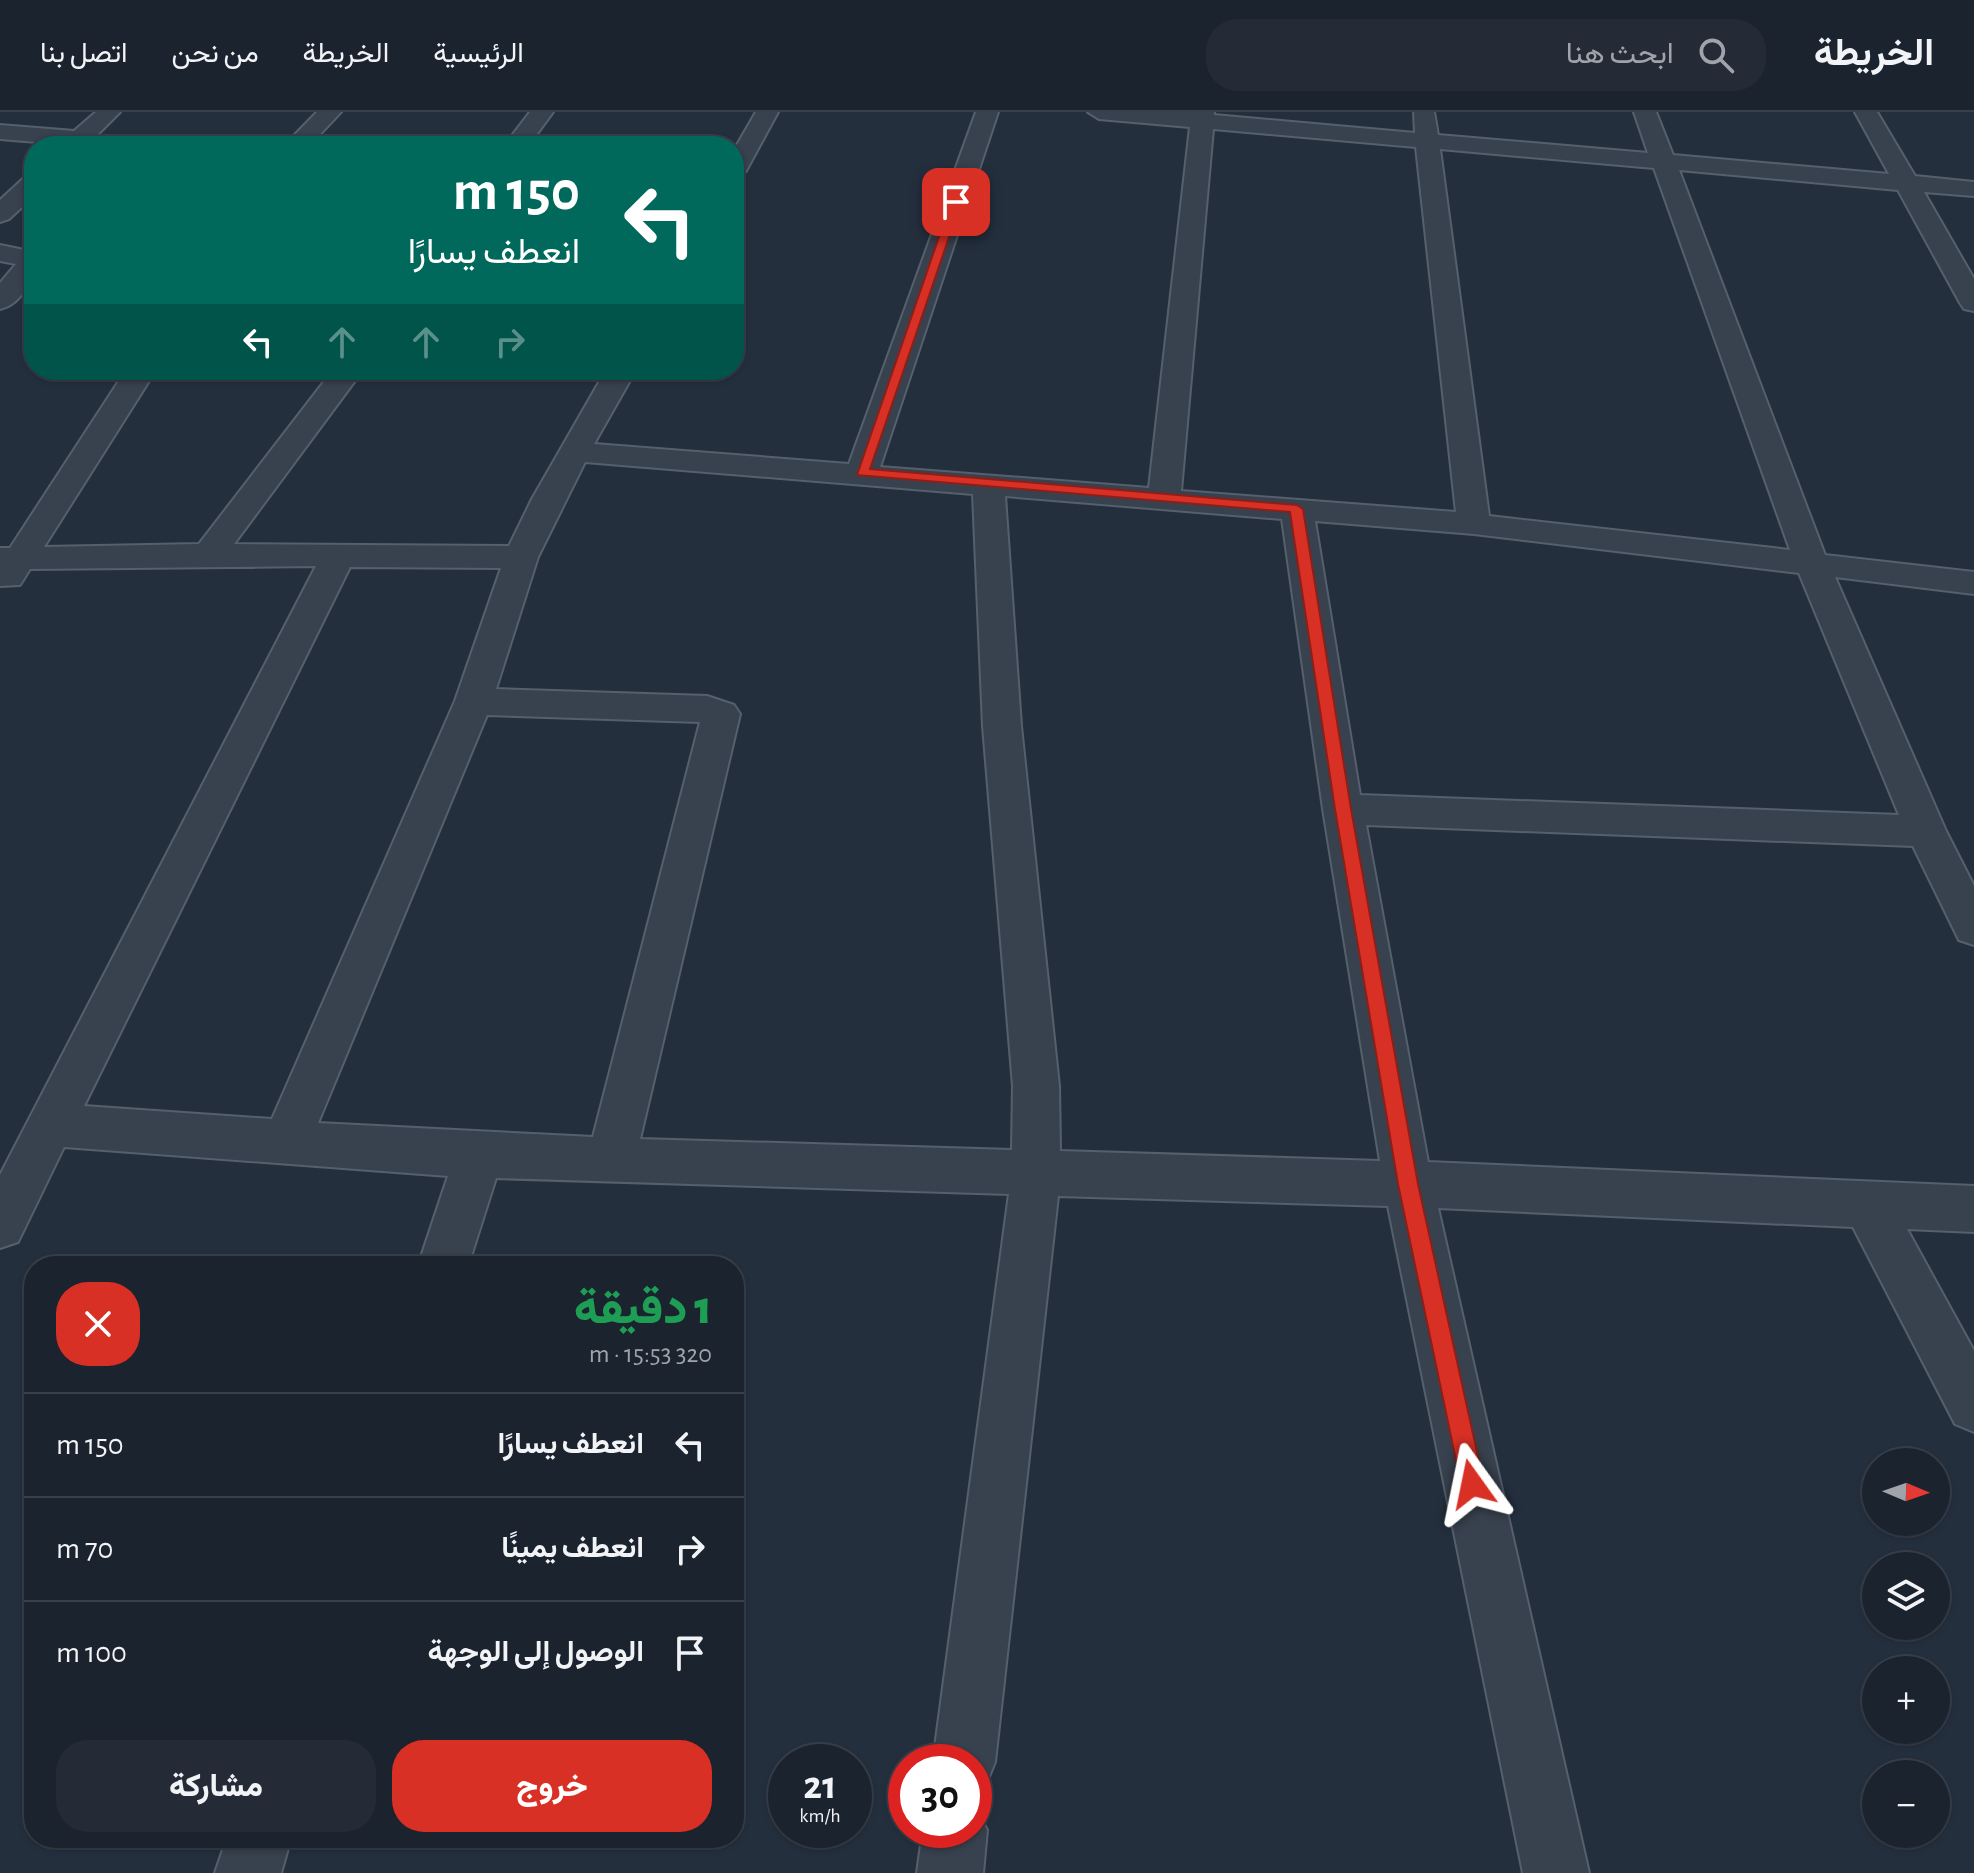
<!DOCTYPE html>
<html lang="ar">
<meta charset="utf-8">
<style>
:root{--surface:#1b232e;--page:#242b36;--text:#f1f3f6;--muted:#a0a4aa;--line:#39404a;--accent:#d93025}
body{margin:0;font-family:"Alegreya Sans",Vazirmatn,sans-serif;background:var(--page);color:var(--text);direction:rtl;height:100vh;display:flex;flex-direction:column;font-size:30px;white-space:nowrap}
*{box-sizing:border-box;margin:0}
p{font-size:26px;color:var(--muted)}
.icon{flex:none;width:44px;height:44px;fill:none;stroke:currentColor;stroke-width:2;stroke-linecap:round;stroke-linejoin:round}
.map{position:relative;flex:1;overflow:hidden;direction:ltr}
.panel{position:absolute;left:24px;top:1144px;width:720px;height:592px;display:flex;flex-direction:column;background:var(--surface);border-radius:32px;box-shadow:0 2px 6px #0004,0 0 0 2px var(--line);direction:rtl}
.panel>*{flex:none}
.hud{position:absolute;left:24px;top:24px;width:720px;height:244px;border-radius:32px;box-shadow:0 2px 6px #0004,0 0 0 2px var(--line);direction:rtl;background:#00695c;color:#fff;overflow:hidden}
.needle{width:52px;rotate:92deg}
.buttons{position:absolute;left:1862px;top:1336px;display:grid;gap:16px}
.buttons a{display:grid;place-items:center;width:88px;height:88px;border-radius:50%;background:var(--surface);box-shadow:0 2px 6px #0004,0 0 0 2px var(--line);font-size:40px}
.speed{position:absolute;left:768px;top:1632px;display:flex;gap:16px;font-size:40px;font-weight:700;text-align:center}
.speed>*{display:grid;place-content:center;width:104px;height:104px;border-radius:50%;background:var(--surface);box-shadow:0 2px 6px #0004,0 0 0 2px var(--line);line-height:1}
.speed small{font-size:20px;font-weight:400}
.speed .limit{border:12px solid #d22;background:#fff;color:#111}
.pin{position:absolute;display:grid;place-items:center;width:68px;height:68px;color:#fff;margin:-34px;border-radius:16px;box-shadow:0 4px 12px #0006}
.me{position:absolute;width:88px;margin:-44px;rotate:348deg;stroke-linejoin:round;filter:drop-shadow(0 0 6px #0008)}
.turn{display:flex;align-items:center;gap:28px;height:168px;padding:0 32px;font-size:36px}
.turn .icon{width:104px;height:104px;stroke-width:2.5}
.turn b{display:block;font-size:56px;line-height:68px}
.lanes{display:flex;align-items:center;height:76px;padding:0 32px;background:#0003;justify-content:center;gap:40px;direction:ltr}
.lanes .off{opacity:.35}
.round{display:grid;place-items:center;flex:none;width:84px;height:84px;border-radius:32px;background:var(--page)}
.headline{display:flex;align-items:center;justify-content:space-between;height:136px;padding:0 32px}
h1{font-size:48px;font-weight:800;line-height:60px;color:#1e9e55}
.cta{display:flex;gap:16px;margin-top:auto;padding:16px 32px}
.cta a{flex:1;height:92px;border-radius:32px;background:var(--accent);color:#fff;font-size:32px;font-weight:800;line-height:92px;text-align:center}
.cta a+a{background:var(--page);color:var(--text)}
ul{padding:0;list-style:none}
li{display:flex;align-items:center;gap:24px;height:104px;padding:0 32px;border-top:2px solid var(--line)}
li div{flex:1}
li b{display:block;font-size:30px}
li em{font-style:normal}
header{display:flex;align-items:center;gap:48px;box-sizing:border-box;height:112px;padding:0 40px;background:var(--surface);border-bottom:2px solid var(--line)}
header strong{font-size:38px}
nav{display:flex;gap:44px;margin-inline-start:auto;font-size:28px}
.search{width:560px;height:72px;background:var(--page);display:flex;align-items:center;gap:20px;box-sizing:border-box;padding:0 28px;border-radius:32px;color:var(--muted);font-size:30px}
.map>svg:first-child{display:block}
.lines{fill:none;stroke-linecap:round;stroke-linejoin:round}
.street-casing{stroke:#565f6c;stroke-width:4}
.street{fill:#38414e;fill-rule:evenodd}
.route{fill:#d93025;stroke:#8d1f18;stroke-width:2}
</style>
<header>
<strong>الخريطة</strong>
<div class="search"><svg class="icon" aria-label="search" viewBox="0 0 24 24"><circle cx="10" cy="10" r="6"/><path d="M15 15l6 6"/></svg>ابحث هنا</div>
<nav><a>الرئيسية</a><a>الخريطة</a><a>من نحن</a><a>اتصل بنا</a></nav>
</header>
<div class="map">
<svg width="1974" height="1761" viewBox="0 0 1974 1761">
<rect width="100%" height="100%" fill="#242f3e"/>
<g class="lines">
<defs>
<g id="street">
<path d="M96 0H120L86 34 0 27V13L74 19Z"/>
<path d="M317 0H341L309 34H284Z"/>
<path d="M530 0H553L528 34H504Z"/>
<path d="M756 0H778L746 59 734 66V38Z"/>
<path d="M976 0H998L880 355 1149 376 1190 15 1099 7 1088 0H1214V3L1415 21 1414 0H1434L1438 23 1648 41 1634 0H1656L1673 43 1889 62 1855 0H1877L1915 64 1974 70V84L1924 80 1974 167V199L1964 197 1960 191 1898 78 1679 58 1825 443 1974 460V482L1835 465 1946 719 1974 774V833L1959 828 1913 734 1366 713 1428 1050 1974 1074V1120L1907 1117 1974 1239V1320L1955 1312 1853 1115 1438 1096 1589 1761H1523L1388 1094 1058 1084 995 1650 986 1672 974 1677V1650H933L1009 1082 496 1066 468 1154H418L448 1064 64 1035 18 1130 0 1136V1063L316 454 30 457 20 473 0 474V436H10L126 258H156L44 435 199 432 333 258H363L234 432 509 434 532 387 606 258H636L594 332 849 352ZM1213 17 1416 35 1456 400 1181 379ZM1440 37 1654 56 1790 438 1489 404ZM585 350 973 382 983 614 1013 974 1012 1038 640 1027 740 602 734 593 707 584 496 577 538 445ZM1005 384 1282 407 1323 697 1380 1049 1060 1039 1059 974 1021 614ZM1315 409 1474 422 1799 461 1899 703 1360 683ZM350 455 501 456 455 589 272 1007 84 994ZM487 603 700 610 593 1025 318 1011Z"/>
<path d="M34 63V84L9 107 0 110V88L25 65Z"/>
<path d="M0 133 34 140C34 163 25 191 0 197V171L16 152 0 149Z"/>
<path d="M974 1694 987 1718 983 1761H917L923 1718H974Z"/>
<path d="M227 1726H291L281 1761H215Z"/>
</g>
</defs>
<use href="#street" class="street-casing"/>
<use href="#street" class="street"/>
</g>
<path class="route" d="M956 87 961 90 870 357 1297 393 1303 397 1351 697 1418 1072 1484 1372 1481 1380 1472 1383 1464 1380 1461 1372 1398 1072 1335 697 1290 400 857 363 951 90Z"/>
</svg>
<div class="buttons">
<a><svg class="needle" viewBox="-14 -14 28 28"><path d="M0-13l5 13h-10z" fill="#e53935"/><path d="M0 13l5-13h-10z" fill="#a0a4aa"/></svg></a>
<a><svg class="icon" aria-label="layers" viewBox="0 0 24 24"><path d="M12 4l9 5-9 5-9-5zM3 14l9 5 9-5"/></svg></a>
<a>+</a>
<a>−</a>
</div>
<div class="speed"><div>21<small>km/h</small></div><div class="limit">30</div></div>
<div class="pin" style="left:956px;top:90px;background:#d93025"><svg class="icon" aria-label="arrive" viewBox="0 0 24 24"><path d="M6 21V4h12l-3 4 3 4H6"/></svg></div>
<svg class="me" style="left:1472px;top:1372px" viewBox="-20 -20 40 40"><path d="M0-17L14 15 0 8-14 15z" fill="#d93025" stroke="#fff" stroke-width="4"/></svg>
<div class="hud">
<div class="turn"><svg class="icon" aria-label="left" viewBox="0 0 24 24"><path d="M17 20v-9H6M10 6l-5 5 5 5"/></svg><div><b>150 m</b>انعطف يسارًا</div></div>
<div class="lanes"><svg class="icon" aria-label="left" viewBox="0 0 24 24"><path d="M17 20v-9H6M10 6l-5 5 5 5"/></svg><svg class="icon off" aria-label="ahead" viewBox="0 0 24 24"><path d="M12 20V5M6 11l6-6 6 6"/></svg><svg class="icon off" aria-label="ahead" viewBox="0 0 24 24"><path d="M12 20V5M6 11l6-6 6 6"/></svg><svg class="icon off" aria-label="right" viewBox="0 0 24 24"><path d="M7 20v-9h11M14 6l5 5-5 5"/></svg></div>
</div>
<section class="panel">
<div class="headline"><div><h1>1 دقيقة</h1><p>320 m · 15:53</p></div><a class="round" style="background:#d93025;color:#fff"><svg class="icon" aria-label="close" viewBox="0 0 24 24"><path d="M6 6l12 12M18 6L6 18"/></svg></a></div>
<ul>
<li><svg class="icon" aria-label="left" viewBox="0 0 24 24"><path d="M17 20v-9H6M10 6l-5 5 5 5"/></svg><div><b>انعطف يسارًا</b></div><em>150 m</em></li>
<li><svg class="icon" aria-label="right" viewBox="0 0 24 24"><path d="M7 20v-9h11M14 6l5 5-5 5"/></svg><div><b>انعطف يمينًا</b></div><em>70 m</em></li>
<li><svg class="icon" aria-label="arrive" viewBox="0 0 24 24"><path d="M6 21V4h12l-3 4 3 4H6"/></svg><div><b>الوصول إلى الوجهة</b></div><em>100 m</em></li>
</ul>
<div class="cta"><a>خروج</a><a>مشاركة</a></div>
</section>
</div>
